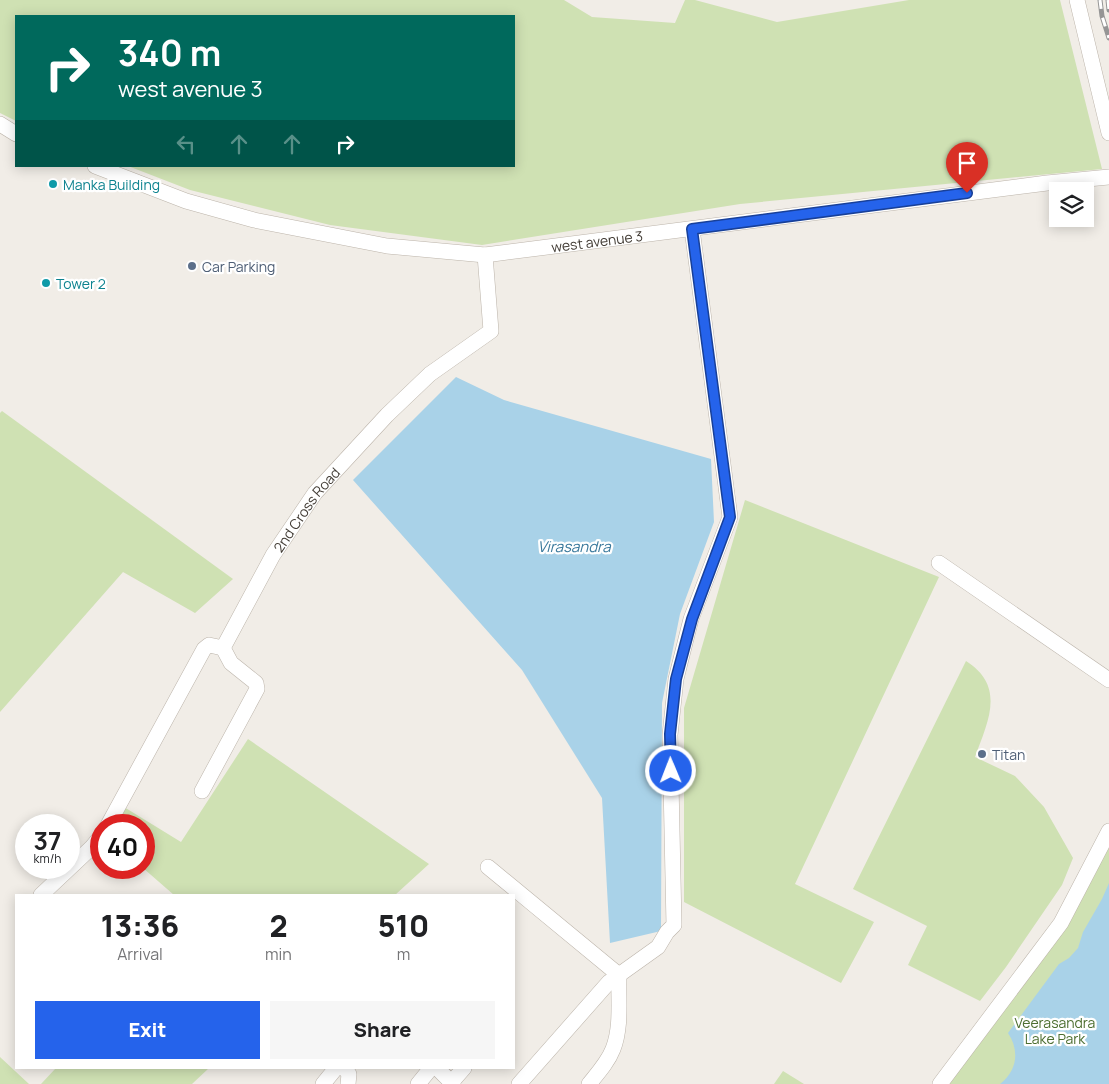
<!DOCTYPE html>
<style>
:root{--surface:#fff;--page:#f6f6f6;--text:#202124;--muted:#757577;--accent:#2563eb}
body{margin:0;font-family:Manrope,sans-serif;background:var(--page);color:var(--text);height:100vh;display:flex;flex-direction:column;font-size:19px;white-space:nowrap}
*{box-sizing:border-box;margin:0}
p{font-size:16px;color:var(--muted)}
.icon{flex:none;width:28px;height:28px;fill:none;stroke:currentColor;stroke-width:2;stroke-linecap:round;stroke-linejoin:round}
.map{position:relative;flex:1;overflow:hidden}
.sheet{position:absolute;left:15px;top:894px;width:500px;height:175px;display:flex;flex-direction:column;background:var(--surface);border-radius:0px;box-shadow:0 2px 12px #0003}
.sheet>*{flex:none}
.guide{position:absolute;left:15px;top:15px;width:500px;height:152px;border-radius:0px;box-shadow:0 2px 12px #0003;background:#00695c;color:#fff;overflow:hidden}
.tools{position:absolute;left:1049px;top:182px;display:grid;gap:10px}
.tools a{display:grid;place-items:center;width:45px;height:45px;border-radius:0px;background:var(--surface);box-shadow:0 2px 12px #0003;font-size:25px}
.speed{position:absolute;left:15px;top:814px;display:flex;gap:10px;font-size:25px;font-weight:700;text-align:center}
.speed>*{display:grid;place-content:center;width:65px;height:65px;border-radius:50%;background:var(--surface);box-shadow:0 2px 12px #0003;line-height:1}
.speed small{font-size:12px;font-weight:400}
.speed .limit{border:8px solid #d22;background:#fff;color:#111}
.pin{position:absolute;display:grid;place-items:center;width:42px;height:42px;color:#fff;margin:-51px -21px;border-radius:50% 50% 50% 0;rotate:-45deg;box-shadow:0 0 5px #0007}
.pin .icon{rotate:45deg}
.me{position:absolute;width:55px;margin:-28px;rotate:359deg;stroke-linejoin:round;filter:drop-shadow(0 0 4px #0008)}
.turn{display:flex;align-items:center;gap:18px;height:105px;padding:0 20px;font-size:22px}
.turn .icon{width:65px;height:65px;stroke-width:2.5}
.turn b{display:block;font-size:35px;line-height:42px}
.lanes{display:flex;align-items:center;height:48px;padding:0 20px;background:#0003;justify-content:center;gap:25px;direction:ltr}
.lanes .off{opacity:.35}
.eta{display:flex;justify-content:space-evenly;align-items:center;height:85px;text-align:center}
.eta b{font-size:30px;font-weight:800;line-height:35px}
.cta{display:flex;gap:10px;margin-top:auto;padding:10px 20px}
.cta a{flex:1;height:58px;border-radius:0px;background:var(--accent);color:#fff;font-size:20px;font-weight:800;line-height:58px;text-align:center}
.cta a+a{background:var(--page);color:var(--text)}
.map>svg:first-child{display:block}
.green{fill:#cfe1b3}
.water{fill:#a9d2e8}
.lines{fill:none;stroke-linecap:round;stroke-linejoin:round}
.minor-casing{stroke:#bcb4aa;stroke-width:16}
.minor{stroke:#fff;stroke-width:15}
.rail-casing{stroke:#959595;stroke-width:5}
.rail{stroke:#fff;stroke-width:3;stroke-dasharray:9;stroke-linecap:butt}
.route-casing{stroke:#184099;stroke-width:12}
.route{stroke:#2563eb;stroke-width:9}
.culture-dot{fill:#0f9aa8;stroke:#fff;stroke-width:2}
.service-dot{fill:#5c6f8a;stroke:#fff;stroke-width:2}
.labels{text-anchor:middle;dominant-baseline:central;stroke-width:4.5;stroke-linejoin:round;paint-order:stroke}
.culture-label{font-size:14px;fill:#0d838f;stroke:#fff;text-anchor:start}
.street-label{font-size:14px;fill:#433d36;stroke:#fff}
.service-label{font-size:14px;fill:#4e5e75;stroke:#fff;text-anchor:start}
.park-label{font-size:14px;fill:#4c6e30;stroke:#fff}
.water-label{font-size:15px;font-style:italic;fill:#3a799c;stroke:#fff}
</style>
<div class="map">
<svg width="1109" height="1084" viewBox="0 0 1109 1084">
<rect width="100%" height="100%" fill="#f1ede7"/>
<g class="green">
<path d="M0 0H564L592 17 675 23 685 0H695L777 22 909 0H1060L1102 169 740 204 482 245 330 225 190 190 128 166H514V16H16V121L0 113Z"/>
<path d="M2 411 233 579 195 613 123 572 0 712V413Z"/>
<path d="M745 500 939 577 795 884 874 922 841 983 684 902V708Z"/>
<path d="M966 661C1007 687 987 723 975 757L1015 776 1044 807 1073 858 1062 885 1006 967 980 1001 908 965 927 926 853 889Z"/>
<path d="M248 739 429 864 395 895H174L143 868 144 825H115L124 807 181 842Z"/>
<path d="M1109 843V1084H947Z"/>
<path d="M0 1057 29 1084H0Z"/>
<path d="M56 1068H209L192 1084H41Z"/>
<path d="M783 1071 804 1084H774Z"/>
</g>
<g class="water">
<path d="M456 377 504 400 711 459 714 522 680 614 662 703 661 931 610 943 602 798 522 670 353 480Z"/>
<path d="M1109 883V1084H1000C1017 1071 1020 1051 1008 1033L1059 964 1069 958 1078 948 1083 932 1102 899Z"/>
</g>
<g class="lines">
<defs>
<g id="minor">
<path d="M1077 0 1109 133"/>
<path d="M0 124 16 134"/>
<path id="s1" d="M95 166 186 201 254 220 387 246 485 255 1047 183 1109 177"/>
<path d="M939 563 1109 680"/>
<path id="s2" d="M223 648 273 555 315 493 387 415 430 374 491 331 485 255"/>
<path d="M202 791 257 689 256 683 231 663 223 648"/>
<path d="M108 825 204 649 209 645 223 648"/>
<path d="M488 867 619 975C618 999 622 1026 613 1049 608 1062 598 1073 589 1084"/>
<path d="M41 895 92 847 101 836"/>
<path d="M344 1068 349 1074 348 1084"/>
<path d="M437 1068 453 1084"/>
<path d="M323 1084 336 1068"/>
<path d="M418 1084 431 1068"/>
<path d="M450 1084 464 1068"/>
<path d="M519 1084 609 982 658 947 667 932 674 925 670 735 676 679 691 619 730 517 692 229"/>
<path d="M940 1084 1061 923 1109 831"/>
</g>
</defs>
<use href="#minor" class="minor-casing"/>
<use href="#minor" class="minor"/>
<defs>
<g id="rail">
<path d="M1100 0 1102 16 1109 38"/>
<path d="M1108 0 1109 10"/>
</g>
</defs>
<use href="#rail" class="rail-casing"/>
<use href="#rail" class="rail"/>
</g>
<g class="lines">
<defs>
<path id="route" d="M671 771 670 734 676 679 692 619 730 517 692 229 967 193"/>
</defs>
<use href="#route" class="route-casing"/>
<use href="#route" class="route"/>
</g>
<g class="culture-dot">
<circle cx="53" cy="184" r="5"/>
<circle cx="46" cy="283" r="5"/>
</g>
<g class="service-dot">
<circle cx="192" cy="266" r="5"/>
<circle cx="982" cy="754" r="5"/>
</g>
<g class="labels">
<g class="culture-label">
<text x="63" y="184">Manka Building</text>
<text x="56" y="283">Tower 2</text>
</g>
<g class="street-label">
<text stroke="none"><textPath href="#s1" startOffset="515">west avenue 3</textPath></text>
<text stroke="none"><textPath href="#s2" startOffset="162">2nd Cross Road</textPath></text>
</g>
<g class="service-label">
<text x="202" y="266">Car Parking</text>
<text x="992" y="754">Titan</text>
</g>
<g class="park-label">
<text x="1055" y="1022">Veerasandra<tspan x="1055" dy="16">Lake Park</tspan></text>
</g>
<g class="water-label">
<text x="574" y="546">Virasandra</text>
</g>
</g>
</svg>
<div class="tools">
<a><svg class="icon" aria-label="layers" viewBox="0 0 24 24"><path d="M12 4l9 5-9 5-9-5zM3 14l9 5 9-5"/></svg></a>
</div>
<div class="speed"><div>37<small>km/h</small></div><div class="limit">40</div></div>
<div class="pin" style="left:967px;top:193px;background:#d93025"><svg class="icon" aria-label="arrive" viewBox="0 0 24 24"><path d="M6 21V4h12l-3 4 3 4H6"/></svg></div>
<svg class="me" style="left:671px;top:771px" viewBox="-20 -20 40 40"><circle r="17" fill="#2563eb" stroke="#fff" stroke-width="3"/><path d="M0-11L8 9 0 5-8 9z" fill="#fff"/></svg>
<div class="guide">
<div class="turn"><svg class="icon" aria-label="right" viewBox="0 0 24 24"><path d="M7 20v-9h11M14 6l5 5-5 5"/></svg><div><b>340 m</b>west avenue 3</div></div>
<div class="lanes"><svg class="icon off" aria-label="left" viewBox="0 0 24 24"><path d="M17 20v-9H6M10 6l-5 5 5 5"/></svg><svg class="icon off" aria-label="ahead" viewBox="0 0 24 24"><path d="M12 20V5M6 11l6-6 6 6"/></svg><svg class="icon off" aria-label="ahead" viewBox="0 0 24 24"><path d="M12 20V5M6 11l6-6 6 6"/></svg><svg class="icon" aria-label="right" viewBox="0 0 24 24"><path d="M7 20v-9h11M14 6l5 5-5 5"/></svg></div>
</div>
<section class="sheet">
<div class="eta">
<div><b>13:36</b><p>Arrival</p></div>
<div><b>2</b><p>min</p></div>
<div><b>510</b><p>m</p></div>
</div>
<div class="cta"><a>Exit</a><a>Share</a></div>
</section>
</div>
